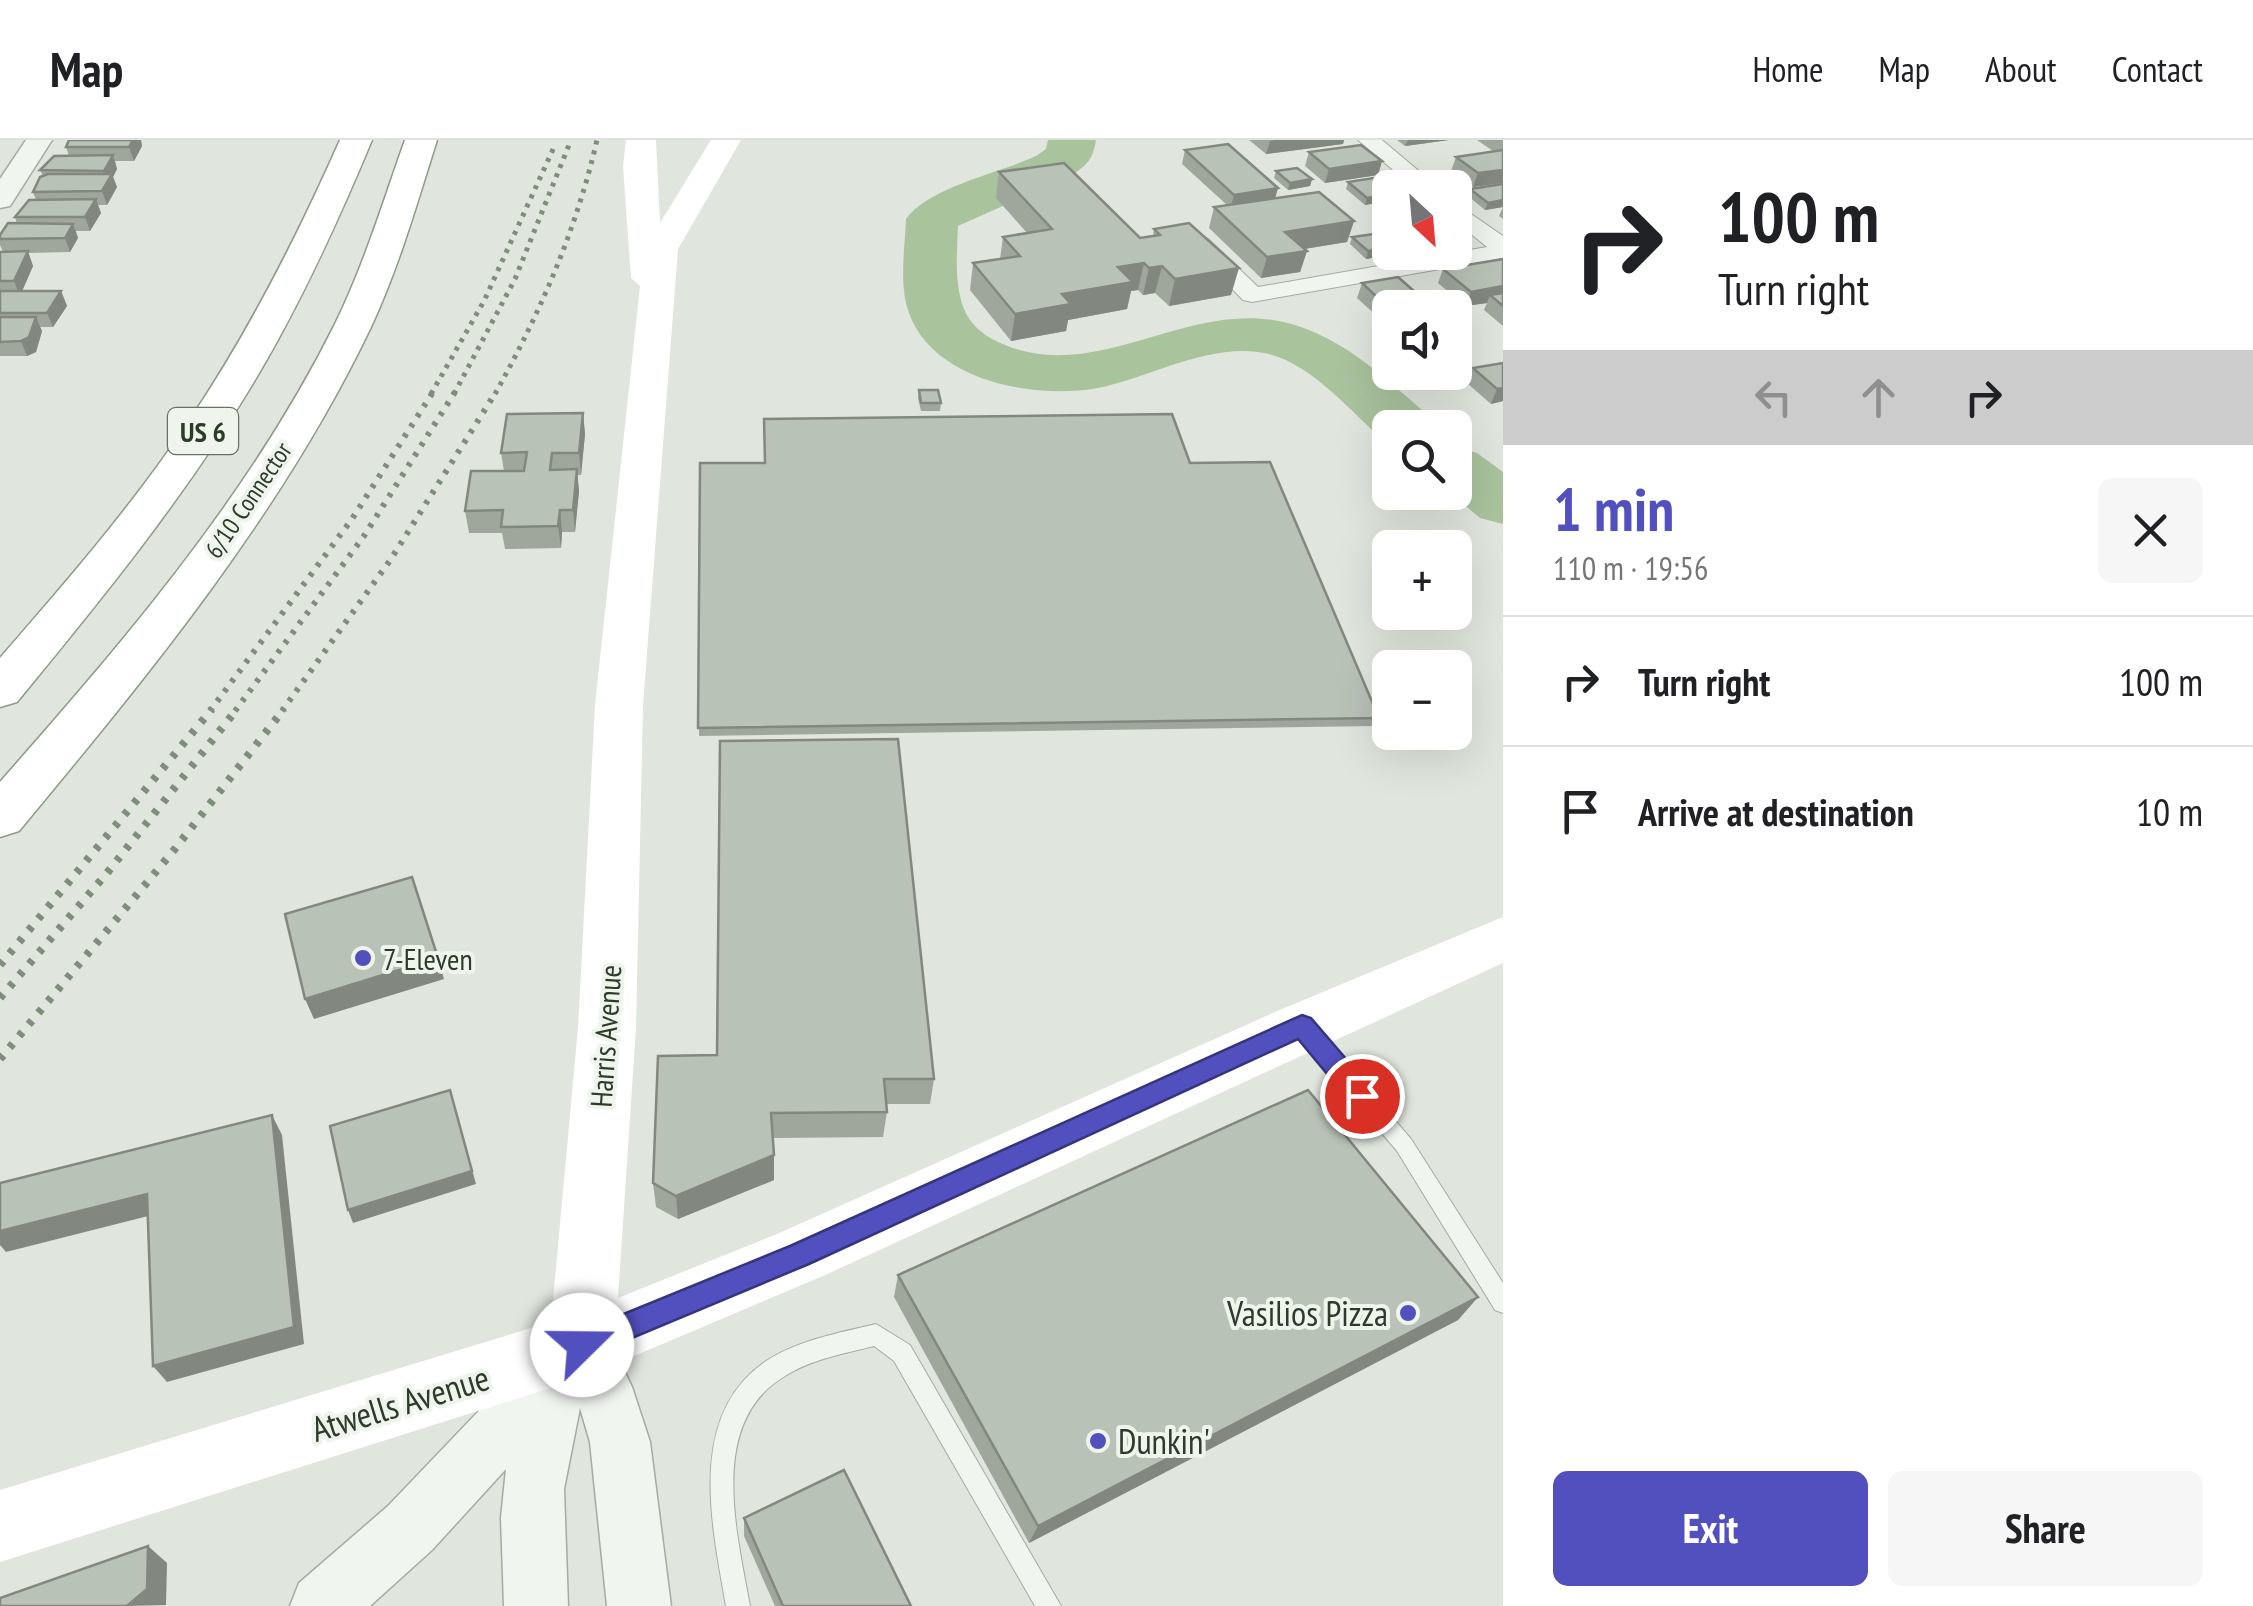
<!DOCTYPE html>
<meta charset="utf-8">
<style>
:root{--surface:#fff;--page:#f6f6f6;--text:#202124;--muted:#757577;--line:#e0e0e0;--accent:#5250bf}
body{margin:0;font-family:"PT Sans Narrow",sans-serif;background:var(--page);color:var(--text);height:100vh;display:flex;flex-direction:column;font-size:38px;white-space:nowrap}
*{box-sizing:border-box;margin:0}
p{font-size:32px;color:var(--muted)}
.icon{flex:none;width:55px;height:55px;fill:none;stroke:currentColor;stroke-width:2;stroke-linecap:round;stroke-linejoin:round}
.map{position:relative;flex:1;overflow:hidden}
.sheet{display:flex;flex-direction:column;background:var(--surface);width:750px}
.sheet>*{flex:none}
.hud{background:#fff;color:var(--text);overflow:hidden}
.needle{width:65px;rotate:154deg}
.controls{position:absolute;left:1372px;top:30px;display:grid;gap:20px}
.controls a{display:grid;place-items:center;width:100px;height:100px;border-radius:15px;background:var(--surface);box-shadow:0 10px 40px #0002;font-size:50px}
.pin{position:absolute;display:grid;place-items:center;width:85px;height:85px;color:#fff;margin:-42px;border:5px solid #fff;border-radius:50%;box-shadow:0 2px 10px #0007}
.me{position:absolute;width:110px;margin:-55px;rotate:68deg;stroke-linejoin:round;filter:drop-shadow(0 0 8px #0008)}
.turn{display:flex;align-items:center;gap:35px;height:210px;padding:0 50px;font-size:45px}
.turn .icon{width:130px;height:130px;stroke-width:2.5}
.turn b{display:block;font-size:70px;line-height:85px}
.lanes{display:flex;align-items:center;height:95px;padding:0 50px;background:#0003;justify-content:center;gap:50px;direction:ltr}
.lanes .off{opacity:.35}
.round{display:grid;place-items:center;flex:none;width:105px;height:105px;border-radius:15px;background:var(--page)}
.headline{display:flex;align-items:center;justify-content:space-between;height:170px;padding:0 50px}
h1{font-size:60px;font-weight:600;line-height:75px;color:var(--accent)}
.primary-button{display:flex;gap:20px;margin-top:auto;padding:20px 50px}
.primary-button a{flex:1;height:115px;border-radius:15px;background:var(--accent);color:#fff;font-size:40px;font-weight:600;line-height:115px;text-align:center}
.primary-button a+a{background:var(--page);color:var(--text)}
ul{padding:0;list-style:none}
li{display:flex;align-items:center;gap:30px;height:130px;padding:0 50px;border-top:2px solid var(--line)}
li div{flex:1}
li b{display:block;font-size:38px}
li em{font-style:normal}
header{display:flex;align-items:center;gap:60px;box-sizing:border-box;height:140px;padding:0 50px;background:var(--surface);border-bottom:2px solid var(--line)}
header strong{font-size:48px}
nav{display:flex;gap:55px;margin-inline-start:auto;font-size:35px}
main{display:flex;flex:1;min-height:0}
.map>svg:first-child{display:block}
.lines{fill:none;stroke-linecap:round;stroke-linejoin:round}
.river{fill:#a9c39d;fill-rule:evenodd}
.service-casing{stroke:#a3aca0;stroke-width:2}
.minor-casing{stroke:#a3aca0;stroke-width:2}
.tertiary-casing{stroke:#a3aca0;stroke-width:3}
.motorway-casing{stroke:#8c9b87;stroke-width:3}
.service{fill:#f1f5f0;fill-rule:evenodd}
.minor{fill:#f1f5f0;fill-rule:evenodd}
.tertiary{fill:#f1f5f0;fill-rule:evenodd}
.secondary{fill:#fff;fill-rule:evenodd}
.motorway{fill:#fff;fill-rule:evenodd}
.rail-far2{stroke:#7e8e7a;stroke-width:5;stroke-dasharray:4 6;stroke-linecap:butt}
.rail-far1{stroke:#7e8e7a;stroke-width:6;stroke-dasharray:4 8;stroke-linecap:butt}
.rail{stroke:#7e8e7a;stroke-width:8;stroke-dasharray:5 10;stroke-linecap:butt}
.wall{fill:#9fa79d}
.shaded-wall{fill:#82887f}
.building{fill:#b9c2b6;stroke:#82887f;stroke-width:2.5}
.route{fill:#5250bf;stroke:#35347c;stroke-width:2.5}
.poi-dot{fill:#5250bf;stroke:#eff4ed;stroke-width:4}
.labels{text-anchor:middle;dominant-baseline:central;stroke-width:8;stroke-linejoin:round;paint-order:stroke}
.far-street-label{font-size:25px;fill:#2d3b29;stroke:#eff4ed}
.shield{fill:#eff4ed;stroke:#677264;stroke-width:2.5}
.shield-label{font-size:28px;font-weight:bold;fill:#2d3b29}
.poi-label{font-size:30px;fill:#2d3b29;stroke:#eff4ed;text-anchor:start}
.street-label{font-size:30px;fill:#2d3b29;stroke:#eff4ed}
.near-poi-label{font-size:35px;fill:#2d3b29;stroke:#eff4ed;text-anchor:end}
.near-street-label{font-size:35px;fill:#2d3b29;stroke:#eff4ed}
</style>
<header>
<strong>Map</strong>
<nav><a>Home</a><a>Map</a><a>About</a><a>Contact</a></nav>
</header>
<main>
<div class="map">
<svg width="1503" height="1466" viewBox="0 0 1503 1466">
<rect width="100%" height="100%" fill="#e0e6de"/>
<g class="lines">
<g class="river">
<path d="M1048 0H1096C1093 19 1087 26 1070 36L958 86C957 113 954 143 964 169 970 184 982 194 996 201 1089 247 1178 165 1273 180 1336 190 1381 235 1428 275L1436 288H1390V302L1384 301C1351 272 1314 226 1269 214 1214 200 1151 237 1098 248 1032 260 924 240 906 163 900 136 905 106 906 79 928 47 1000 33 1036 16L1046 9Z"/>
<path d="M1455 307 1477 313 1503 332V384L1480 378 1449 352H1455Z"/>
</g>
<defs>
<g id="service">
<path d="M1306 882 1313 884 1411 999 1503 1143V1173L1495 1170 1397 1011 1299 896 1296 890 1299 884Z"/>
<path d="M876 1184 910 1205 1061 1466H1035L894 1221 874 1206C843 1214 812 1219 785 1236 707 1282 737 1393 750 1466H726C712 1386 686 1275 766 1221 798 1200 839 1193 876 1184Z"/>
</g>
<g id="minor">
<path d="M1358 0H1382L1439 48H1414Z"/>
<path d="M1455 63 1503 96V118L1252 162 1243 160 1188 104 1200 97 1208 99 1258 147 1487 107 1455 81Z"/>
</g>
<g id="tertiary">
<path d="M26 0H52L10 66 0 68V39Z"/>
<path d="M582 1177 602 1185 632 1247 650 1302 671 1466H607L590 1302 580 1268 564 1349 568 1466H504L501 1378 506 1329 432 1410 370 1466H290L299 1443 388 1366 560 1186Z"/>
</g>
<g id="motorway">
<path d="M340 0H372C337 84 299 167 252 245 184 358 101 460 17 562L0 567V518C66 442 133 365 189 281 249 192 297 97 340 0Z"/>
<path d="M405 0H437C417 63 399 127 371 187 282 373 150 533 19 691L0 697V642C125 500 250 355 335 184 364 125 383 62 405 0Z"/>
</g>
</defs>
<use href="#service" class="service-casing"/>
<use href="#minor" class="minor-casing"/>
<use href="#tertiary" class="tertiary-casing"/>
<use href="#motorway" class="motorway-casing"/>
<use href="#service" class="service"/>
<use href="#minor" class="minor"/>
<use href="#tertiary" class="tertiary"/>
<path class="secondary" d="M626 0H656L660 83 711 0H741L678 109 643 565 636 888 618 1158 777 1094 1282 869 1503 777V823L823 1136 582 1238 0 1422V1350L551 1182 578 888 595 565 640 146 631 138 623 26Z"/>
<use href="#motorway" class="motorway"/>
<g class="rail-far2">
<path d="M431 254 484 161 555 5"/>
<path d="M454 254 515 139 571 0"/>
<path d="M495 254C540 173 576 91 597 0"/>
</g>
<g class="rail-far1">
<path d="M210 571 352 379 433 252"/>
<path d="M235 571 364 396 455 252"/>
<path d="M282 571 391 419 496 252"/>
</g>
<g class="rail">
<path d="M0 825 212 569"/>
<path d="M0 858 107 733 237 569"/>
<path d="M0 919 174 710 284 569"/>
</g>
</g>
<g class="wall">
<path d="M69 0H141L142 6 134 21H115L117 29 113 37 117 47 107 65H98L101 73 90 91H76L78 98 70 112 28 113 33 126 22 151H61L67 166 53 187H40L42 191 36 212 27 216H0V112H3L0 105V95L17 84 15 77 36 60 33 52 43 36 40 30 69 16 66 7Z"/>
<path d="M1249 0H1344L1343 4 1266 14Z"/>
<path d="M1397 0H1449L1405 6Z"/>
<path d="M1477 0H1503V43L1473 47 1451 31 1456 17 1493 11Z"/>
<path d="M1185 10 1278 48 1275 58 1354 81 1347 102 1304 109 1307 111 1300 132 1261 138 1209 88 1214 67 1227 65 1182 24Z"/>
<path d="M1309 12 1382 21 1378 35 1325 43 1305 26Z"/>
<path d="M1276 31 1312 39 1310 46 1288 50 1274 38Z"/>
<path d="M999 32 1140 98 1153 96 1154 89 1231 155 1169 166 1155 153 1143 155 1138 150 1131 151 1127 169 1068 180 1066 191 1011 201 970 150 973 123 1000 119 1003 97 1027 93 996 58Z"/>
<path d="M1348 42 1409 48 1365 65 1346 49Z"/>
<path d="M1503 44V79L1499 76 1503 67 1485 70 1468 56 1470 49Z"/>
<path d="M1390 82V112L1403 113 1366 119 1350 104 1352 97 1387 92Z"/>
<path d="M1503 119V186L1484 170 1487 163 1465 166 1438 143 1443 129Z"/>
<path d="M1362 143 1432 167 1390 168 1389 187 1357 158Z"/>
<path d="M1503 223V261L1491 264 1467 243 1473 228Z"/>
<path d="M919 250 941 263 940 271H921L918 258Z"/>
<path d="M583 273 585 294 581 335H577L579 351 575 392H562L561 408 505 409 502 393H469L465 371 504 331 501 313Z"/>
<path d="M700 323H1190L1379 578 1376 586 699 596Z"/>
<path d="M658 916 934 939 930 964H886L887 972 883 997 773 998 774 1040 678 1079 656 1067 653 1043Z"/>
<path d="M898 1135 1478 1157 1458 1180 1029 1403 894 1157Z"/>
<path d="M744 1378 911 1466H775L744 1396Z"/>
</g>
<g class="shaded-wall">
<path d="M133 0H141L142 6 134 21 129 7Z"/>
<path d="M1275 0H1344L1343 4 1266 14 1270 1Z"/>
<path d="M1408 0H1449L1405 6Z"/>
<path d="M113 15 117 29 113 37 117 47 107 65 102 51 107 42 104 31Z"/>
<path d="M1382 21 1378 35 1325 43 1329 29Z"/>
<path d="M1503 30V43L1473 47 1478 33Z"/>
<path d="M1312 39 1310 46 1288 50 1290 43Z"/>
<path d="M1278 48 1274 62 1230 69 1234 55Z"/>
<path d="M1390 54V61L1365 65 1367 58Z"/>
<path d="M96 59 101 73 90 91 85 77Z"/>
<path d="M1503 60V67L1485 70 1488 63Z"/>
<path d="M1354 81 1347 102 1279 113 1285 92Z"/>
<path d="M73 84 78 98 70 112 65 98Z"/>
<path d="M1464 88 1459 102 1455 103V89Z"/>
<path d="M1390 108V112H1403L1366 119 1368 111Z"/>
<path d="M28 111 33 126 20 156 14 141Z"/>
<path d="M1307 111 1300 132 1261 138 1267 117Z"/>
<path d="M1144 123 1138 150 1131 151 1127 169 1068 180 1066 191 1011 201 1015 174 1062 154 1118 127Z"/>
<path d="M1162 126 1155 153 1143 155 1149 128Z"/>
<path d="M1239 128 1231 155 1169 166 1175 139Z"/>
<path d="M1503 146V160L1490 155 1487 163 1465 166 1471 152Z"/>
<path d="M61 151 67 166 53 187 47 173Z"/>
<path d="M36 177 42 191 36 212 27 216 21 201Z"/>
<path d="M1503 248V261L1491 264 1497 249Z"/>
<path d="M583 273 585 294 581 335 579 313Z"/>
<path d="M577 329 579 351 575 392 573 370Z"/>
<path d="M560 370 562 392 561 408 558 386Z"/>
<path d="M438 818 444 839 314 879 305 859Z"/>
<path d="M450 950 476 1044 353 1083 348 1070Z"/>
<path d="M272 975 282 995 304 1204 167 1242 153 1226Z"/>
<path d="M774 1015V1040L678 1079 676 1056Z"/>
<path d="M147 1054 160 1073 6 1112 0 1105V1091Z"/>
<path d="M1478 1157 1458 1180 1029 1403 1038 1386Z"/>
<path d="M148 1406 167 1423 166 1465 127 1466Z"/>
</g>
<g class="building">
<path d="M69 0H133L129 7H66Z"/>
<path d="M1228 4 1278 48 1234 55 1185 10Z"/>
<path d="M1361 5 1382 21 1329 29 1309 12Z"/>
<path d="M1503 10V30L1478 33 1456 17Z"/>
<path d="M113 15 104 31 40 30 54 16Z"/>
<path d="M1064 23 1140 98 1160 95 1154 89 1189 83 1239 128 1175 139 1162 126 1149 128 1144 123 1118 127 1133 142 1062 154 1071 164 1015 174 973 123 1020 116 1003 97 1052 89 999 32Z"/>
<path d="M1297 28 1312 39 1290 43 1276 31Z"/>
<path d="M48 34H112L102 51 33 52 40 37Z"/>
<path d="M1393 35 1409 48H1390V54L1367 58 1348 42Z"/>
<path d="M1503 44V60L1488 63 1470 49Z"/>
<path d="M1319 52 1354 81 1285 92 1307 111 1267 117 1214 67Z"/>
<path d="M96 59 85 77H15L29 60Z"/>
<path d="M1455 80 1464 88 1455 89Z"/>
<path d="M8 83 73 84 65 98 0 99V95Z"/>
<path d="M1388 92 1390 93V108L1368 111 1352 97Z"/>
<path d="M28 111 14 141H0V112Z"/>
<path d="M1503 119V146L1471 152 1443 129Z"/>
<path d="M1398 137 1432 167 1390 169 1362 143Z"/>
<path d="M0 151H61L47 173H0Z"/>
<path d="M1503 153V166L1490 155Z"/>
<path d="M0 177H36L29 197 21 201 0 202Z"/>
<path d="M1503 223V248L1497 249 1473 228Z"/>
<path d="M919 250H938L941 263H921Z"/>
<path d="M583 273 579 313H552L550 330 577 329 573 370H560L558 386 501 387 503 370 465 371 471 331H524L527 312 501 313 507 274Z"/>
<path d="M1172 274 1190 323 1270 322 1379 578 698 588 700 323H765L764 279Z"/>
<path d="M898 599 934 939H884L887 972 771 973 774 1015 676 1056 653 1043 658 916 717 915 720 601Z"/>
<path d="M412 737 438 818 305 859 285 774Z"/>
<path d="M450 950 472 1031 348 1070 330 986Z"/>
<path d="M1308 950 1478 1157 1038 1386 898 1135Z"/>
<path d="M272 975 294 1187 153 1226 147 1054 0 1091V1043Z"/>
<path d="M844 1330 911 1466H783L744 1378Z"/>
<path d="M148 1406 147 1449 127 1466H0V1458Z"/>
</g>
<path class="route" d="M1302 875 1311 878 1371 948 1374 956 1371 964 1362 967 1352 964 1298 899 809 1124 582 1219 572 1215 567 1205 572 1195 790 1106Z"/>
<g class="poi-dot">
<circle cx="363" cy="818" r="10"/>
<circle cx="1408" cy="1173" r="10"/>
<circle cx="1098" cy="1301" r="10"/>
</g>
<g class="labels">
<g class="far-street-label">
<text transform="translate(248 360) rotate(-56)">6/10 Connector</text>
</g>
<rect class="shield" x="168" y="268" width="70" height="46" rx="8"/>
<g class="shield-label">
<text x="203" y="291">US 6</text>
</g>
<g class="poi-label">
<text x="383" y="818">7-Eleven</text>
</g>
<g class="street-label">
<text transform="translate(605 896) rotate(-86)">Harris Avenue</text>
</g>
<g class="near-poi-label">
<text x="1388" y="1173">Vasilios Pizza</text>
<text x="1118" y="1301" text-anchor="start">Dunkin'</text>
</g>
<g class="near-street-label">
<text transform="translate(400 1263) rotate(-17)">Atwells Avenue</text>
</g>
</g>
</svg>
<div class="controls">
<a><svg class="needle" viewBox="-14 -14 28 28"><path d="M0-13l5 13h-10z" fill="#e53935"/><path d="M0 13l5-13h-10z" fill="#757577"/></svg></a>
<a><svg class="icon" aria-label="sound" viewBox="0 0 24 24"><path d="M4 9h4l5-4v14l-5-4H4zM17 9q2 3 0 6"/></svg></a>
<a><svg class="icon" aria-label="search" viewBox="0 0 24 24"><circle cx="10" cy="10" r="6"/><path d="M15 15l6 6"/></svg></a>
<a>+</a>
<a>−</a>
</div>
<div class="pin" style="left:1362px;top:956px;background:#d93025"><svg class="icon" aria-label="arrive" viewBox="0 0 24 24"><path d="M6 21V4h12l-3 4 3 4H6"/></svg></div>
<svg class="me" style="left:582px;top:1205px" viewBox="-20 -20 40 40"><circle r="19" fill="#fff"/><path d="M0-13L10 11 0 6-10 11z" fill="#5250bf"/></svg>
</div>
<section class="sheet">
<div class="hud">
<div class="turn"><svg class="icon" aria-label="right" viewBox="0 0 24 24"><path d="M7 20v-9h11M14 6l5 5-5 5"/></svg><div><b>100 m</b>Turn right</div></div>
<div class="lanes"><svg class="icon off" aria-label="left" viewBox="0 0 24 24"><path d="M17 20v-9H6M10 6l-5 5 5 5"/></svg><svg class="icon off" aria-label="ahead" viewBox="0 0 24 24"><path d="M12 20V5M6 11l6-6 6 6"/></svg><svg class="icon" aria-label="right" viewBox="0 0 24 24"><path d="M7 20v-9h11M14 6l5 5-5 5"/></svg></div>
</div>
<div class="headline"><div><h1>1 min</h1><p>110 m · 19:56</p></div><a class="round"><svg class="icon" aria-label="close" viewBox="0 0 24 24"><path d="M6 6l12 12M18 6L6 18"/></svg></a></div>
<ul>
<li><svg class="icon" aria-label="right" viewBox="0 0 24 24"><path d="M7 20v-9h11M14 6l5 5-5 5"/></svg><div><b>Turn right</b></div><em>100 m</em></li>
<li><svg class="icon" aria-label="arrive" viewBox="0 0 24 24"><path d="M6 21V4h12l-3 4 3 4H6"/></svg><div><b>Arrive at destination</b></div><em>10 m</em></li>
</ul>
<div class="primary-button"><a>Exit</a><a>Share</a></div>
</section>
</main>
